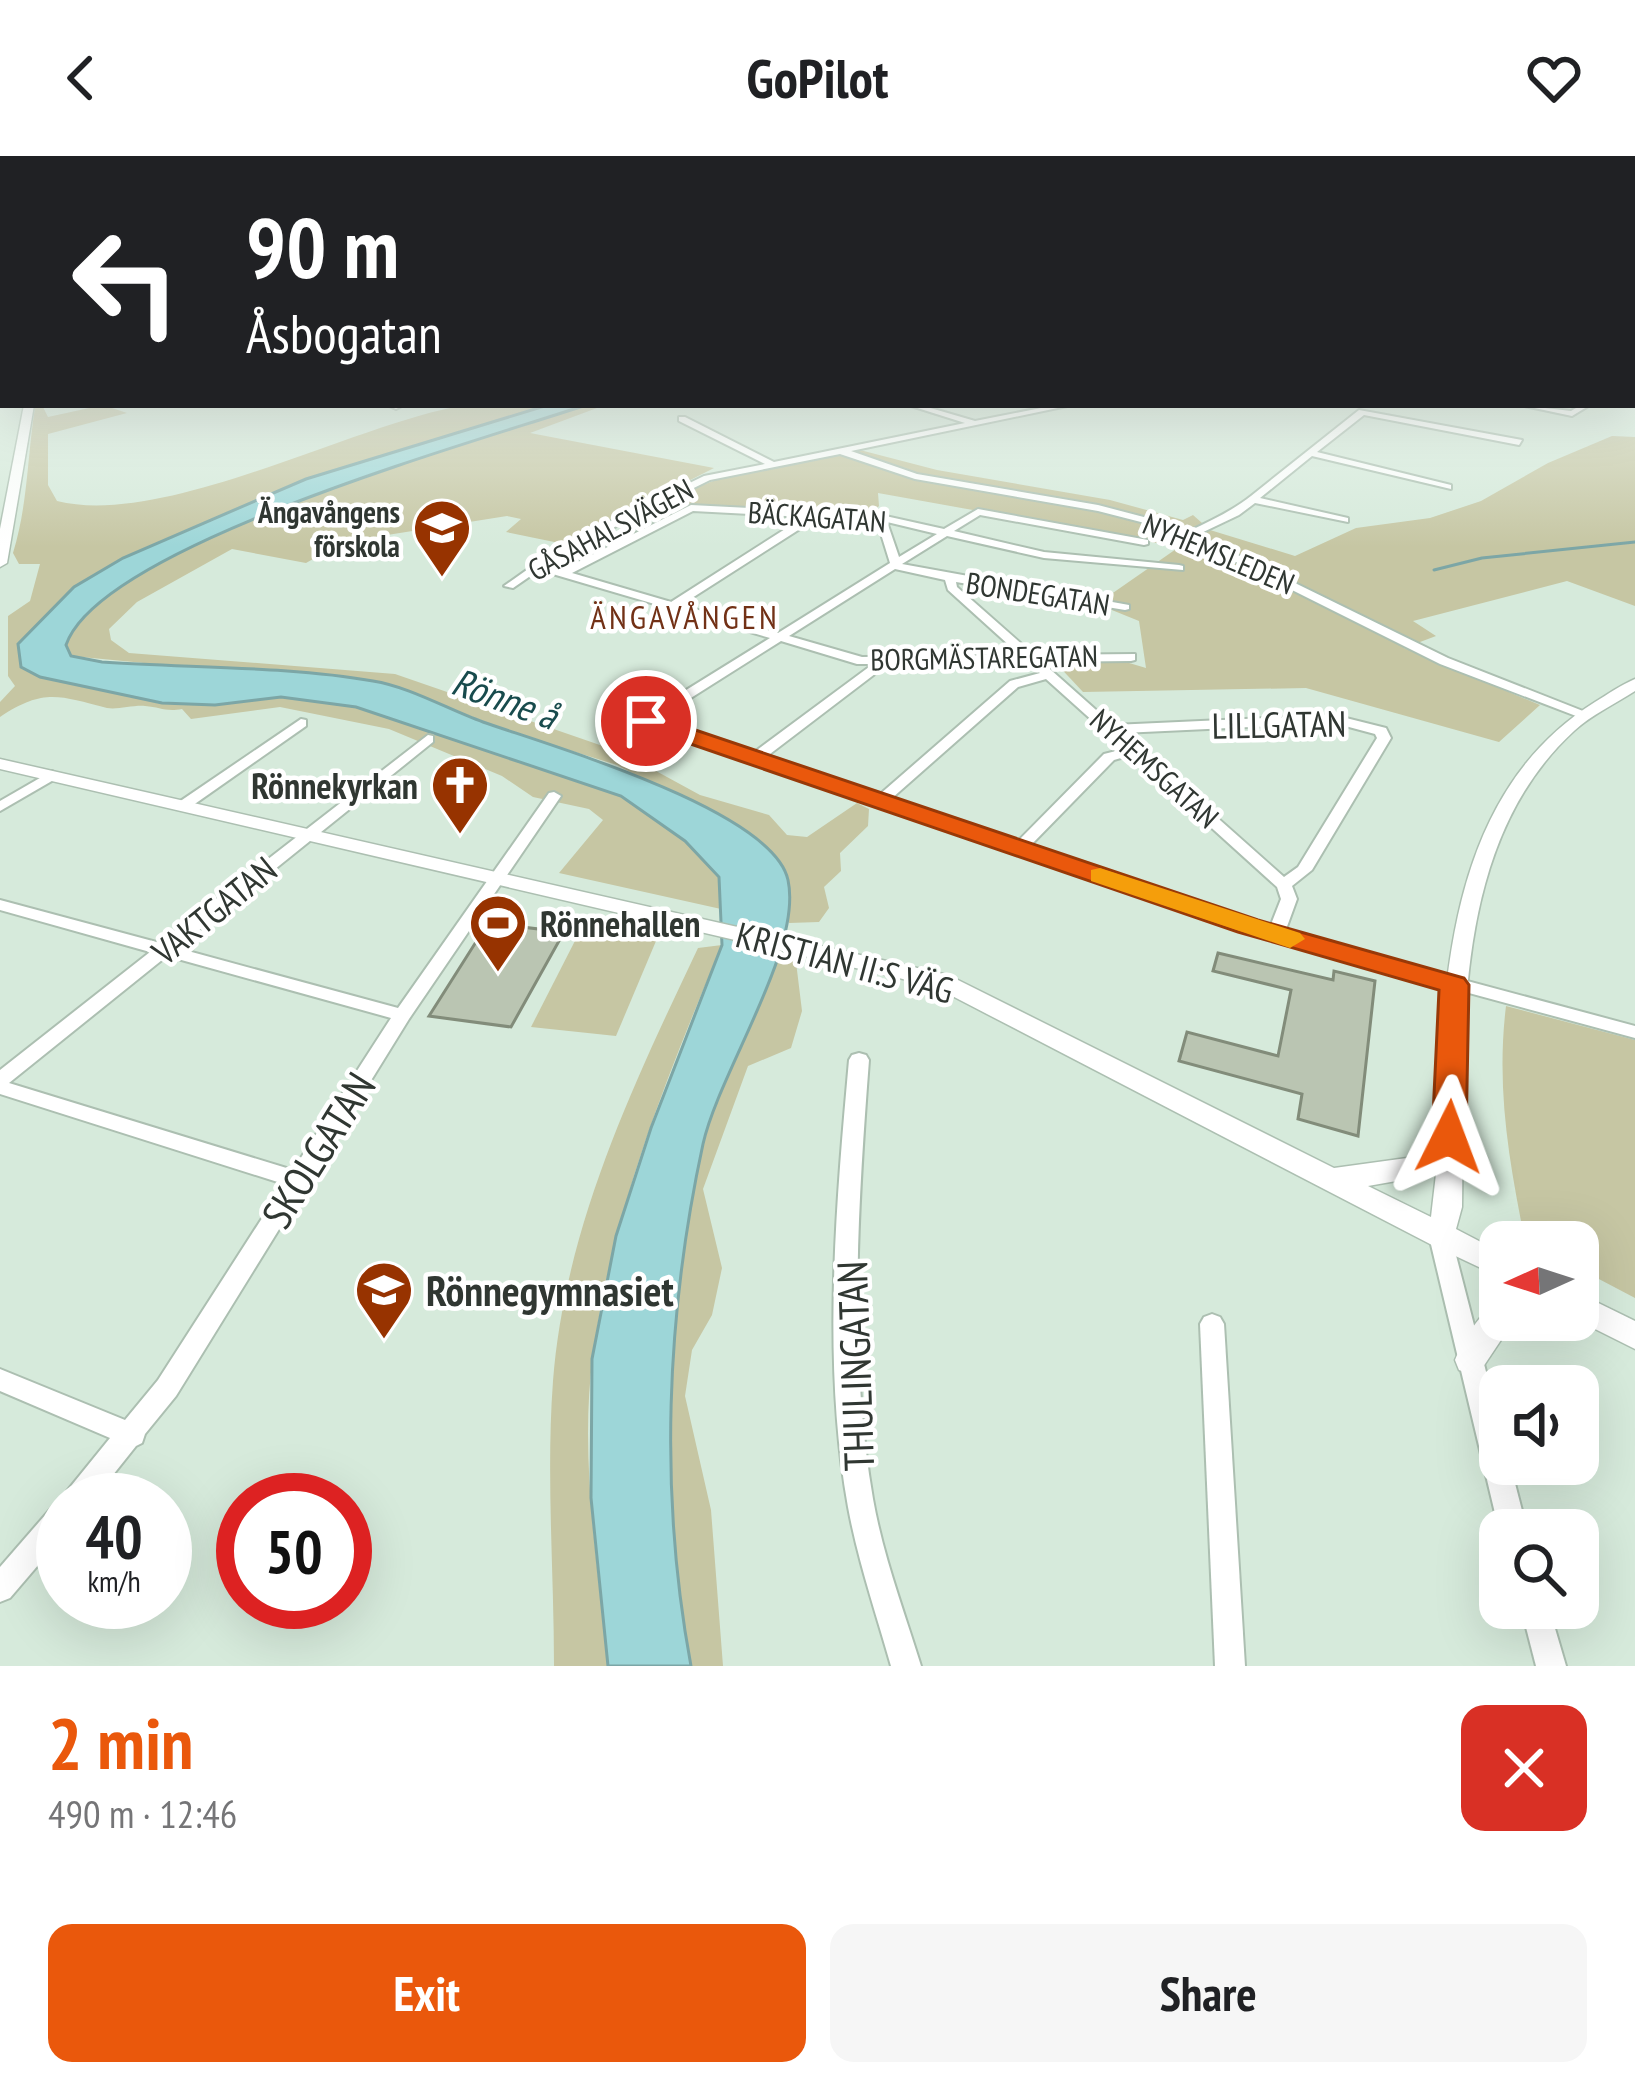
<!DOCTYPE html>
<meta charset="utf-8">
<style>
:root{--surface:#fff;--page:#f6f6f6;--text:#202124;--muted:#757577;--accent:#ea580c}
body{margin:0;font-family:"PT Sans Narrow",sans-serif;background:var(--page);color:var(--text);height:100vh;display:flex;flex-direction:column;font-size:45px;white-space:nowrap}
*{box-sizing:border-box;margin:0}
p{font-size:39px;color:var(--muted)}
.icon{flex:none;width:66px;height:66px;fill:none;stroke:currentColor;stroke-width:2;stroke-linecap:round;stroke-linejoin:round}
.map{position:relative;height:1510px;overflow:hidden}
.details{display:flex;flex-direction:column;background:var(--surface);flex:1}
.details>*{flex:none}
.hud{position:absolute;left:0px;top:0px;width:1635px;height:252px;box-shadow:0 12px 48px #0002;background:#202124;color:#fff;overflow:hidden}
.needle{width:78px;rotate:267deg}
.controls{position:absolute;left:1479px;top:1065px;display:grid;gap:24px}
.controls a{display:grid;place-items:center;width:120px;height:120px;border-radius:24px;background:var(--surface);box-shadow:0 12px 48px #0002;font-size:60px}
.speed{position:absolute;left:36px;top:1317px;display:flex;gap:24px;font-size:60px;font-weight:700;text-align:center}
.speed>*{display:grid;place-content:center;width:156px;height:156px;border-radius:50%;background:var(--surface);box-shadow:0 12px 48px #0002;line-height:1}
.speed small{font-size:30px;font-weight:400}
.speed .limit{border:18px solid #d22;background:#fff;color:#111}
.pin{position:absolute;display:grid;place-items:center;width:102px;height:102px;color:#fff;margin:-51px;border:6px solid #fff;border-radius:50%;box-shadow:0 3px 12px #0007}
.me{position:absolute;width:132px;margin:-66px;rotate:3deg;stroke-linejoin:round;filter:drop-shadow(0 0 9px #0008)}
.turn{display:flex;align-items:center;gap:42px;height:252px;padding:0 48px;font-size:54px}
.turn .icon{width:156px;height:156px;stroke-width:2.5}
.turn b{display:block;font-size:84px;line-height:102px}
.round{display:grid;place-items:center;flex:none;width:126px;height:126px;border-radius:24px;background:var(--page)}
.head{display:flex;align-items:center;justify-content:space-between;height:204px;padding:0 48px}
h1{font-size:72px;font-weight:700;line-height:90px;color:var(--accent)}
.cta{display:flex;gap:24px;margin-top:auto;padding:24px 48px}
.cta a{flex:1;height:138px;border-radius:24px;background:var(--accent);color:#fff;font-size:48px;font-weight:700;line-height:138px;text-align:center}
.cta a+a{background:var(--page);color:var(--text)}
header{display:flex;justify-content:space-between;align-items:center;height:156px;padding:0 48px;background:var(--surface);font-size:54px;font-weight:700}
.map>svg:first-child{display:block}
.green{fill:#c6c6a3}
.water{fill:#9dd6d8;stroke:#7ca6a6;stroke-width:3}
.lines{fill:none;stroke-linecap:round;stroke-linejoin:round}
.stream{stroke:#7ca6a6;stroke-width:3}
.building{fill:#bac5b2;stroke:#828c7a;stroke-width:3}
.minor-casing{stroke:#acbfb1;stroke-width:4}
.major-casing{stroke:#acbfb1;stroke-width:3}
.minor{fill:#fff;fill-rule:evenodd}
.major{fill:#fff;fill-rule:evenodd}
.route{fill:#ea580c;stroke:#983908;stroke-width:3}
.slow{fill:#f59e0b}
.labels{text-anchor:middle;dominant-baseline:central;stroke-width:9;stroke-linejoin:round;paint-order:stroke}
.far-poi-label{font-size:30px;font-weight:bold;fill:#303732;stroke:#fff;text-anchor:end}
.far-street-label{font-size:30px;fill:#303732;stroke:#fff}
.far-neighbourhood-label{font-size:33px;letter-spacing:3px;fill:#723116;stroke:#fff}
.street-label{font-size:36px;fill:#303732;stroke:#fff}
.poi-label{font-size:36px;font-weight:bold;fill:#303732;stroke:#fff;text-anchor:end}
.water-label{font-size:39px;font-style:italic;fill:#184b4d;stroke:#fff}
.near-street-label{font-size:42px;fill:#303732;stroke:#fff}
.near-poi-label{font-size:42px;font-weight:bold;fill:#303732;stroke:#fff;text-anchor:start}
</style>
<header><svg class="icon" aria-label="back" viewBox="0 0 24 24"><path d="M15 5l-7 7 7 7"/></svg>GoPilot<svg class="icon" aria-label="heart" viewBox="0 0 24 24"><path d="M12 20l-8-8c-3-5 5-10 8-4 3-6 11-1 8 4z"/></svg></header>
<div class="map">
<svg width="1635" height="1510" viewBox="0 0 1635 1510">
<rect width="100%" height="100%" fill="#d6eadb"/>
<g class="green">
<path d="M103 249 127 257 48 278V329L57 345C164 372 353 268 465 249 491 245 522 249 548 249L306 323 123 402 43 462 61 526 107 531 128 541 215 549 281 541 356 551 621 640 685 685 719 721 721 753 559 717 603 664 589 653 533 641 502 620 389 573 280 551 191 563 182 553C165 556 160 551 145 550 133 549 117 554 107 552 59 540 44 532 0 561V546L15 530 8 520V460L30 445 40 408H19L13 397C28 348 27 302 35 252L43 251 48 261Z"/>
<path d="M586 249H605L530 277 714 312 564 388 506 376 521 363 507 360 343 386 306 407 232 393 137 446 109 473 111 484 129 497 395 518 623 597 700 639 769 659 787 679 807 681 857 647 869 653 868 670 840 697 841 715 824 731 829 752 819 766 789 767 788 725 742 676 617 609 511 576 396 531 71 500 66 489 71 472 87 456C228 345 420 306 586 249Z"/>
<path d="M1612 280 1635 281V450L1567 425 1413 465 1436 480 1404 492 1540 549 1499 586 1306 532 1083 536 1053 504 1109 501 1146 512 1139 465 1097 448 1179 391 878 337 879 350 868 360 661 346 718 323 860 294 937 314 1110 344 1183 364 1193 359 1210 374 1295 400 1356 372 1430 362 1481 345 1548 307Z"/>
<path d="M579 777 656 785 616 880 531 871Z"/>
<path d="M722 789C666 921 612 1057 593 1199 579 1301 598 1409 608 1510H554C554 1416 546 1319 553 1225 565 1071 633 929 698 792Z"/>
<path d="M778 802 796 806 802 855 791 892 748 910 703 1033 722 1112 712 1159 692 1194 685 1240 711 1354 723 1510H691C663 1360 658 1126 705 980 724 920 751 858 778 802Z"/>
<path d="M1506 850 1635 884V1142L1578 1112V1086L1525 1085C1509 1005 1496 932 1506 850Z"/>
</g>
<path class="water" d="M548 249H586C483 284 100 389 66 489L71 500 102 506C187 512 290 510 373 525 410 531 447 553 483 566 548 589 773 654 788 724 803 793 719 916 703 988 666 1159 659 1338 691 1510H608L591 1342 592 1203 616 1080 651 972 722 789 719 721 685 685 621 640 356 551 281 541 215 549 162 547 40 521 21 511 18 488 74 431 123 402 306 323Z"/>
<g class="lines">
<path class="stream" d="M1434 414 1482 402 1635 386"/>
</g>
<g class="building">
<path d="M488 767 564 776 511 871 429 860Z"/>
<path d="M1218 797 1333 824 1334 815 1375 825 1358 980 1298 963 1302 938 1179 905 1187 876 1278 900 1291 834 1213 815Z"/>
</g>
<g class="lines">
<defs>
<g id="minor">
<path d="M1635 185V190L1632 191V186Z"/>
<path d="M3 188V192L0 193V189Z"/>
<path d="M387 249H398L400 251 396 253Z"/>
<path d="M908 249H920L975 265 1056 249H1072L851 295 917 318 1098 349 1178 370 1189 375C1211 365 1235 353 1251 340L1359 254 1522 284 1519 289 1364 259 1317 296 1451 329V333L1312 300 1260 342 1348 362V366L1255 347 1239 359 1197 379 1448 502 1588 557 1586 560H1576L1440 508 1172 374 1098 355 915 323 840 298 710 324 570 393 546 410 562 414 691 349 881 359 944 373 978 353 1148 384V388L1144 389 980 359 954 375 1044 396 1179 409 1183 410V414L1044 402 947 380 902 408 1129 449V453L1125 454 956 426 957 431 1034 499 1135 498V504L1131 505 1042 506 1113 569 1334 559 1386 572 1391 582 1312 714 1292 730 1297 743 1285 776 1635 870V882L1270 783 641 568V562L770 482 539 414 513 432 504 430 562 389 704 320 765 308 679 265V261H685L774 306 965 267ZM693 355 804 361 671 446 572 417ZM817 362 877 365 890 407 778 477 681 449ZM887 366 937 378 899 401ZM895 413 945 424 948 434 1020 499 862 501 789 480ZM781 485 857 508H873L753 597 656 564ZM1028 506 1040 517 1010 525 879 639 766 601 888 508ZM1046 523 1124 593 1104 598 1017 686 891 643 1018 531ZM1334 567 1375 578 1377 582 1298 711 1284 721 1122 577ZM1131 599 1277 731 1281 743 1270 771 1030 690 1114 604Z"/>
<path d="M1520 249 1571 255 1581 249H1590L1572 260Z"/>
<path d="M301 563 306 564V570L189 652H179L177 649 179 646Z"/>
<path d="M428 579 433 580V586L177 792 398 852 549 637 554 636 561 640 409 863 176 1240 145 1278 142 1287 136 1290 93 1344 63 1345 67 1335 110 1282 0 1235V1213L125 1264 158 1224 284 1028 0 938V914L150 796 0 754V744L160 787ZM167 800 391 862 293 1014 9 927Z"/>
<path d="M52 615 59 619 57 622 0 655V645Z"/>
<path d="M859 897 866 899 869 904C858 1049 848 1199 873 1343 883 1400 904 1455 921 1510H891C876 1457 858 1405 848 1351 822 1207 836 1049 849 904L852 899Z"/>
<path d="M1440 1071 1448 1074 1451 1080 1500 1270V1308H1510L1527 1374H1499L1429 1080 1432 1074Z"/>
<path d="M1212 1158 1220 1161 1224 1168 1245 1510H1215L1200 1168 1204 1161Z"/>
<path d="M63 1346V1380L10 1442 0 1446V1411L53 1350Z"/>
<path d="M1521 1452H1549L1566 1510H1536Z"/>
</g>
<g id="major">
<path d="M24 249H34L7 407 0 411V373Z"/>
<path d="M1635 523V535C1615 548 1591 559 1574 575 1446 692 1465 895 1462 1051L1456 1073 1500 1096V1121L1430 1088 933 830 0 613V603L948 819 1334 1012 1436 998C1443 837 1442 642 1595 546 1608 538 1621 529 1635 523ZM1436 1018 1431 1061 1368 1030Z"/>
<path d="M1578 1137 1635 1165V1193L1577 1164Z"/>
<path d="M1500 1147V1164H1513L1511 1169 1481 1214 1470 1218 1459 1214 1455 1204C1463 1185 1480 1154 1500 1147Z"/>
</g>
</defs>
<use href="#minor" class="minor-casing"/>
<use href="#major" class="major-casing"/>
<use href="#minor" class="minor"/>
<use href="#major" class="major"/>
</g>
<linearGradient id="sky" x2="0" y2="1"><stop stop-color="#8ac2e2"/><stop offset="0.46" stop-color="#edf6ef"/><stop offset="1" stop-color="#edf6ef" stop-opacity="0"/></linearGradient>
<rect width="1635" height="391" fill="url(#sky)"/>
<path class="route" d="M638 560H654L1258 764 1464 822 1469 829 1466 981 1449 993 1432 981 1439 834 1238 776 638 570Z"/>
<path class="slow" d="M1100 712 1300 777 1305 783 1290 792 1281 789 1091 725V714Z"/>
<defs>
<symbol id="school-pin" viewBox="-11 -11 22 30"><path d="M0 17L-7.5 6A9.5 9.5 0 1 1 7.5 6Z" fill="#973300" stroke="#fff"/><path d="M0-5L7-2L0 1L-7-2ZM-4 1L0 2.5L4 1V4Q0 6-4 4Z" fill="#fff"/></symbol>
<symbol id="church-pin" viewBox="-11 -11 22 30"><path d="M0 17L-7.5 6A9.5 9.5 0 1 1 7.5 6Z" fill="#973300" stroke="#fff"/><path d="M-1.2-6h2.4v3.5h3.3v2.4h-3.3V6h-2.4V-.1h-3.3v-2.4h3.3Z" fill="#fff"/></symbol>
<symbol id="stadium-pin" viewBox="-11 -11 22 30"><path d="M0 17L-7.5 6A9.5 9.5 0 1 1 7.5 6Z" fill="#973300" stroke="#fff"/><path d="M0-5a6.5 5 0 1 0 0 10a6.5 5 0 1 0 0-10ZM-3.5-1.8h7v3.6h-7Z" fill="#fff"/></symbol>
</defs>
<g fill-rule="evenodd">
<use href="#school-pin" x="409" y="339" width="66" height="90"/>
<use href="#church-pin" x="427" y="596" width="66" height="90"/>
<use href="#stadium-pin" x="465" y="734" width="66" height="90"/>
<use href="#school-pin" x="351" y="1101" width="66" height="90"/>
</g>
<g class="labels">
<g class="far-poi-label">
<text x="400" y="355">Ängavångens<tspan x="400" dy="34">förskola</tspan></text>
</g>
<g class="far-street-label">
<text transform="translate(817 360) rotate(4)">BÄCKAGATAN</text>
<text transform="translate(610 373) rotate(-28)">GÅSAHALSVÄGEN</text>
<text transform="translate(1219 397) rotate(23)">NYHEMSLEDEN</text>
<text transform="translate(1038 437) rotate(9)">BONDEGATAN</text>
<text transform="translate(984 501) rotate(-1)">BORGMÄSTAREGATAN</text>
<text transform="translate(1155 612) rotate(42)">NYHEMSGATAN</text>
</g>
<g class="far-neighbourhood-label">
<text x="685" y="460">ÄNGAVÅNGEN</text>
</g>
<g class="street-label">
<text transform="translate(1279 568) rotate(-1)">LILLGATAN</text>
<text transform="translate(214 754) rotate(-39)">VAKTGATAN</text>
<text transform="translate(845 806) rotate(15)">KRISTIAN II:S VÄG</text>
</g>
<g class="poi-label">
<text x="418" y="629">Rönnekyrkan</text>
<text x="540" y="767" text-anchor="start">Rönnehallen</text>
</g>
<g class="water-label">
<text transform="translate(505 542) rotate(20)">Rönne å</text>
</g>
<g class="near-street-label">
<text transform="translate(318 994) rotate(-58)">SKOLGATAN</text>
<text transform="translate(855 1210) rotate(-92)">THULINGATAN</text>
</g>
<g class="near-poi-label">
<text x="426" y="1134">Rönnegymnasiet</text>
</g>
</g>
</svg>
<div class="controls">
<a><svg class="needle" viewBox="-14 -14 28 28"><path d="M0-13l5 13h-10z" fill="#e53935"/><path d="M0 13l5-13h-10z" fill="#757577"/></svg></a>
<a><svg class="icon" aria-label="sound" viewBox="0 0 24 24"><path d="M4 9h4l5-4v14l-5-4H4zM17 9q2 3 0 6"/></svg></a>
<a><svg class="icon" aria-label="search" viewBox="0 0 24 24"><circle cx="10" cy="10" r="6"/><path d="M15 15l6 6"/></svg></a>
</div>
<div class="speed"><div>40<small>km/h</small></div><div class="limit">50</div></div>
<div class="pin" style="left:646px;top:565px;background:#d93025"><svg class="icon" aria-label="arrive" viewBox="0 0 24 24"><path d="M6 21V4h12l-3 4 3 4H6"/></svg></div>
<svg class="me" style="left:1449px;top:981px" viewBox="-20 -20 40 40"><path d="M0-17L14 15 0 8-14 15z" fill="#ea580c" stroke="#fff" stroke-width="4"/></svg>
<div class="hud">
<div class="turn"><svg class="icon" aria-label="left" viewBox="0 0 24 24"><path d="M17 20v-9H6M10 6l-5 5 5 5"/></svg><div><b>90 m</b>Åsbogatan</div></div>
</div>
</div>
<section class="details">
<div class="head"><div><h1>2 min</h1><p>490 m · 12:46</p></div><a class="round" style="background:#d93025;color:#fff"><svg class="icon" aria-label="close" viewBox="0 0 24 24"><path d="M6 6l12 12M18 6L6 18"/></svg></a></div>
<div class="cta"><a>Exit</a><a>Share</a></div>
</section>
